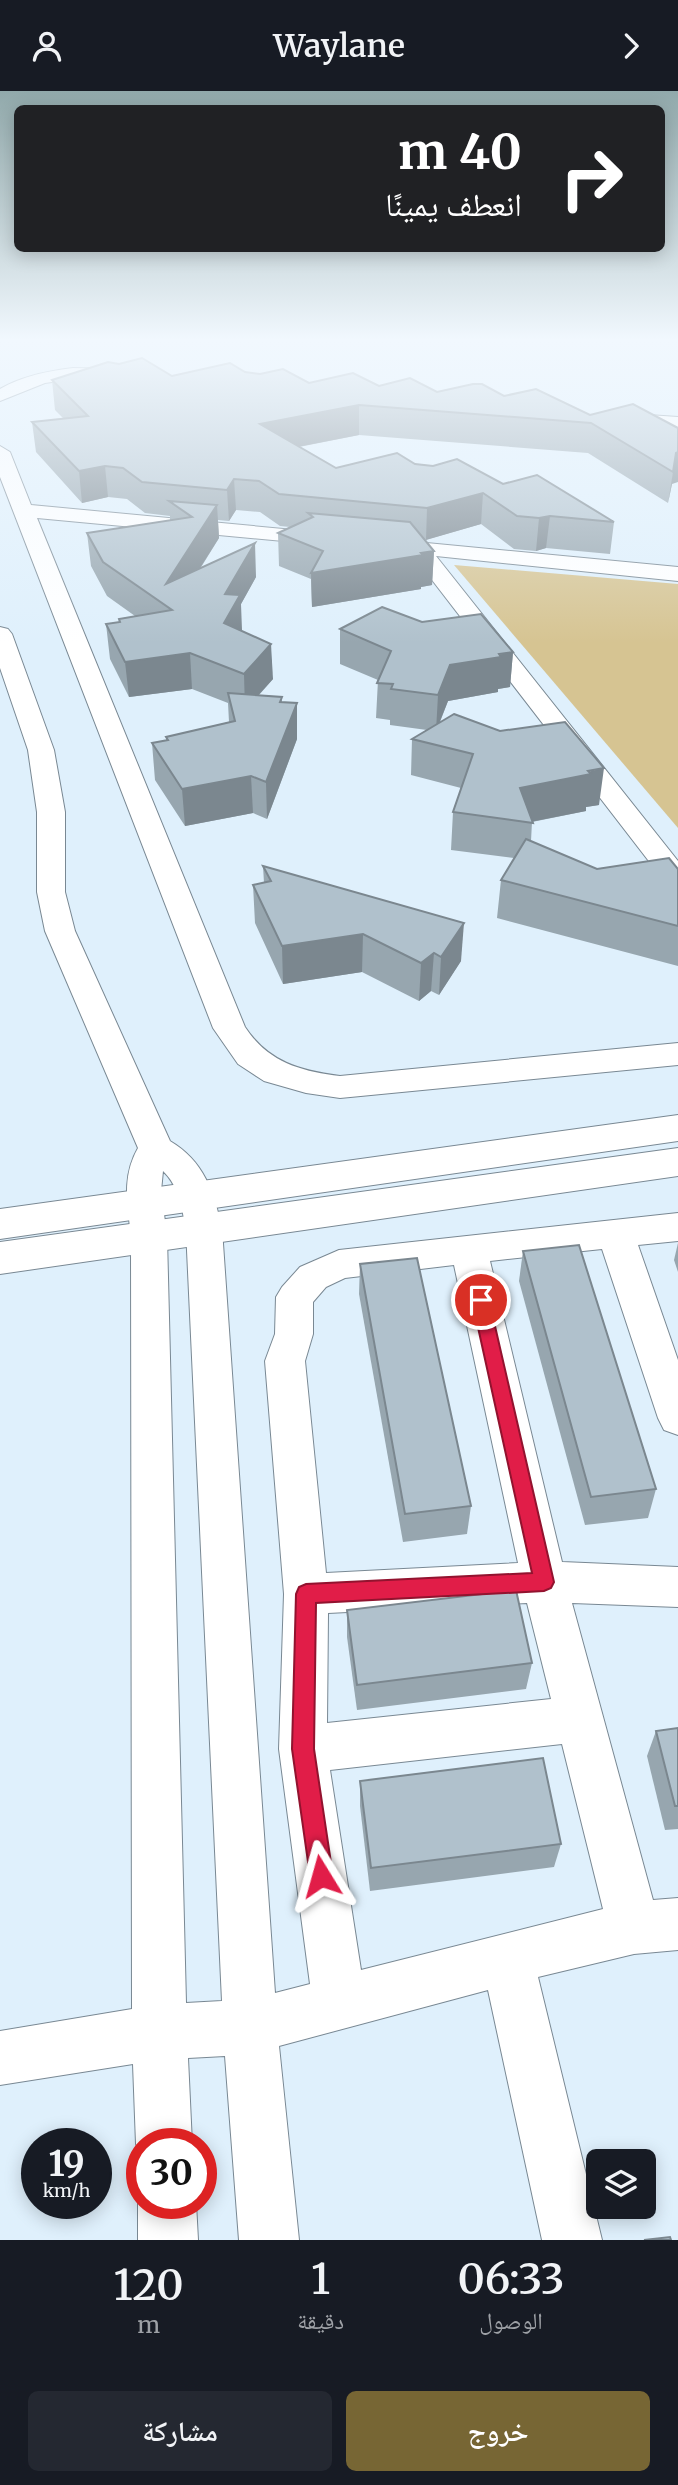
<!DOCTYPE html>
<html lang="ar">
<meta charset="utf-8">
<style>
:root{--surface:#171b24;--page:#242831;--text:#f1f3f6;--muted:#9ea1a6;--accent:#776634}
body{margin:0;font-family:Merriweather,"Noto Naskh Arabic",serif;background:var(--page);color:var(--text);direction:rtl;height:100vh;display:flex;flex-direction:column;font-size:26px;white-space:nowrap}
*{box-sizing:border-box;margin:0}
p{font-size:23px;color:var(--muted)}
.icon{flex:none;width:38px;height:38px;fill:none;stroke:currentColor;stroke-width:2;stroke-linecap:round;stroke-linejoin:round}
.map{position:relative;height:2149px;overflow:hidden;direction:ltr}
.side{display:flex;flex-direction:column;background:var(--surface);flex:1}
.side>*{flex:none}
.banner{position:absolute;left:14px;top:14px;width:651px;height:147px;border-radius:10px;box-shadow:0 4px 18px #0003;direction:rtl;background:#202124;color:#fff;overflow:hidden}
.fabs{position:absolute;left:586px;top:2058px;display:grid;gap:14px}
.fabs a{display:grid;place-items:center;width:70px;height:70px;border-radius:10px;background:var(--surface);box-shadow:0 4px 18px #0003;font-size:35px}
.speed{position:absolute;left:21px;top:2037px;display:flex;gap:14px;font-size:35px;font-weight:700;text-align:center}
.speed>*{display:grid;place-content:center;width:91px;height:91px;border-radius:50%;background:var(--surface);box-shadow:0 4px 18px #0003;line-height:1}
.speed small{font-size:18px;font-weight:400}
.speed .limit{border:10px solid #d22;background:#fff;color:#111}
.pin{position:absolute;display:grid;place-items:center;width:60px;height:60px;color:#fff;margin:-30px;border:4px solid #fff;border-radius:50%;box-shadow:0 2px 7px #0007}
.me{position:absolute;width:77px;margin:-38px;rotate:352deg;stroke-linejoin:round;filter:drop-shadow(0 0 5px #0008)}
.turn{display:flex;align-items:center;gap:24px;height:147px;padding:0 28px;font-size:32px}
.turn .icon{width:91px;height:91px;stroke-width:2.5}
.turn b{display:block;font-size:49px;line-height:60px}
.eta{display:flex;justify-content:space-evenly;align-items:center;height:119px;text-align:center}
.eta b{font-size:42px;font-weight:600;line-height:49px}
.primary-button{display:flex;gap:14px;margin-top:auto;padding:14px 28px}
.primary-button a{flex:1;height:80px;border-radius:10px;background:var(--accent);color:#fff;font-size:28px;font-weight:600;line-height:80px;text-align:center}
.primary-button a+a{background:var(--page);color:var(--text)}
header{display:flex;justify-content:space-between;align-items:center;height:91px;padding:0 28px;background:var(--surface);font-size:32px;font-weight:600}
.map>svg:first-child{display:block}
.green{fill:#d6c492}
.lines{fill:none;stroke-linecap:round;stroke-linejoin:round}
.minor-casing{stroke:#798893;stroke-width:2}
.secondary-casing{stroke:#798893;stroke-width:2}
.minor{fill:#fff;fill-rule:evenodd}
.secondary{fill:#fff;fill-rule:evenodd}
.wall{fill:#97a6af}
.shaded-wall{fill:#7b878f}
.building{fill:#b0c1cc;stroke:#7b878f;stroke-width:2}
.route{fill:#e11d48;stroke:#92132f;stroke-width:2}
</style>
<header><svg class="icon" aria-label="forward" viewBox="0 0 24 24"><path d="M9 5l7 7-7 7"/></svg>Waylane<svg class="icon" aria-label="person" viewBox="0 0 24 24"><circle cx="12" cy="8" r="4"/><path d="M4 21q1-7 8-7t8 7"/></svg></header>
<div class="map">
<svg width="678" height="2149" viewBox="0 0 678 2149">
<rect width="100%" height="100%" fill="#dff0fc"/>
<path class="green" d="M454 474 678 493V737Z"/>
<g class="lines">
<defs>
<g id="minor">
<path d="M73 277 120 278 129 283 120 288H73L45 292 0 310V298C22 285 48 280 73 277Z"/>
<path d="M619 322 678 326V338L613 331 610 327 613 323Z"/>
<path d="M0 355 10 361 31 414 326 442 333 444 336 448 333 452 326 454 37 427 245 936C268 971 300 980 340 985L678 952V974L340 1007 306 1002 264 990 238 973 213 937 0 386Z"/>
<path d="M385 448 678 476V490L436 465 678 770V798L668 795 412 463 378 458 374 454 378 450Z"/>
<path d="M0 536 8 538 12 543 54 659 65 721V801L75 840 170 1050C204 1070 214 1101 222 1138L275 1902 310 1893 279 1658 284 1503 265 1270 275 1243 276 1206 282 1196 300 1176 339 1159 678 1122V1150L638 1154 678 1269V1344L664 1339 658 1327 602 1158 490 1170 562 1471 678 1476V1516L572 1512 653 1809 678 1807V1859L634 1863 538 1886 602 2149H542L488 1899 279 1955 299 2149H239L225 1965 188 1967 192 2053H142V2068L136 2053 133 1973 0 1994V1940L132 1918 131 1146C128 1114 121 1087 138 1057L45 840 37 801V721L28 659 0 577ZM163 1080C179 1095 182 1117 186 1138L222 1910 186 1912 167 1146 161 1100ZM454 1174 518 1472 326 1482 305 1270 313 1243V1211L326 1196 345 1187ZM527 1512 551 1608 327 1632 328 1522ZM562 1653 603 1818 361 1879 330 1679Z"/>
<path d="M142 2103V2112H196L198 2149H138V2112Z"/>
</g>
<g id="secondary">
<path d="M678 1024V1050L0 1148V1118Z"/>
<path d="M678 1057V1085L0 1183V1151Z"/>
</g>
</defs>
<use href="#minor" class="minor-casing"/>
<use href="#secondary" class="secondary-casing"/>
<use href="#minor" class="minor"/>
<use href="#secondary" class="secondary"/>
</g>
<g class="wall">
<path d="M245 281 309 292 379 295 437 301 504 305 590 324 678 337 672 393 668 412 588 362 359 344 299 356 336 377 415 373 503 393 614 431 610 463 546 457 536 460 514 458 481 433 425 449 434 460 432 494 421 496V498L312 516 311 488 279 475 278 442 290 436 280 435 260 421 236 419 229 430 218 429 219 447 200 478 256 486 241 513V540L273 588 259 604 282 606V611L297 612V648L267 728 253 722 185 735 155 689 152 652 166 649V646L229 631 228 612 192 598 129 606 110 568 106 533 119 531V528L135 525 107 505 91 475 87 442 170 430V425L145 422 127 408 108 406 82 412 36 361 32 331 64 328 55 319 52 289Z"/>
<path d="M422 531 513 561 510 596 498 598V601L448 610 440 631 599 714 586 716V720L532 731 531 750 597 778H678V875L497 827 501 789 514 767 451 759 453 721 461 697 411 684 412 648 427 639 390 634V629L376 627 378 589 340 573V538Z"/>
<path d="M263 775 461 870 439 904 431 900 419 910 362 881 283 893 255 832 253 794 264 792Z"/>
<path d="M678 1152V1181L674 1169Z"/>
<path d="M523 1160 656 1398 648 1427 585 1434 519 1190Z"/>
<path d="M360 1173 471 1415 467 1443 403 1451 359 1203Z"/>
<path d="M347 1519 532 1572 526 1598 357 1619 347 1546Z"/>
<path d="M678 1637V1738L665 1739 647 1665 656 1640Z"/>
<path d="M360 1690 561 1753 554 1776 370 1800 360 1715Z"/>
</g>
<g class="shaded-wall">
<path d="M359 314V344L261 363 260 333Z"/>
<path d="M678 361V391L672 393 668 412 676 362Z"/>
<path d="M105 375 108 406 82 412 79 380Z"/>
<path d="M234 388 236 419 229 430 227 399Z"/>
<path d="M483 402 481 433 426 449 427 417Z"/>
<path d="M217 414 219 447 172 521 166 493Z"/>
<path d="M550 425 546 457 536 460 539 427Z"/>
<path d="M255 452 256 486 241 513 242 539 226 567 224 532 225 503Z"/>
<path d="M434 460 432 494 421 496V498L312 516 311 482Z"/>
<path d="M271 553 273 588 245 619 244 583Z"/>
<path d="M513 561 510 596 498 598V601L448 610 436 640 438 604 450 574Z"/>
<path d="M190 562 192 598 129 606 125 571Z"/>
<path d="M297 612V648L267 728 266 691Z"/>
<path d="M604 677 599 714 586 716V720L530 731 520 697Z"/>
<path d="M251 685 253 722 185 735 182 698Z"/>
<path d="M464 832 461 870 439 904 441 866Z"/>
<path d="M363 843 362 881 283 893 282 855Z"/>
<path d="M434 862 431 900 419 910 421 872Z"/>
</g>
<g class="building">
<path d="M142 267 172 285 230 272 245 281 260 283 283 278 309 292 353 282 379 295 410 287 437 301 473 293H482L504 305 536 298 590 324 633 313 678 337V361L676 362 673 381 591 332 359 314 260 333 336 377 397 362 415 373 433 375 457 368 503 393 537 384 614 431 550 425 539 427 517 425 483 402 427 417 279 403 259 390 234 388 227 399 142 391 123 377 105 375 79 380 32 331 88 325 52 289 108 271 119 273Z"/>
<path d="M169 410 217 414 166 493 255 452 225 503 240 504 224 532 271 553 244 583 190 562 125 571 106 533 120 531 119 528 172 519 103 471 87 442 192 426Z"/>
<path d="M308 422 410 431 434 460 421 462 423 464 311 482 323 460 278 442 313 426Z"/>
<path d="M382 516 422 531 481 523 513 561 499 563 501 566 450 574 438 604 391 598 393 593 377 592 391 560 340 538Z"/>
<path d="M228 602 282 606 280 611 297 612 266 691 251 685 182 698 152 652 168 649 166 646 235 630Z"/>
<path d="M454 623 500 640 565 631 604 677 588 680 591 683 520 697 533 732 453 721 473 663 412 648Z"/>
<path d="M526 748 597 778 669 767 678 778V835L501 789Z"/>
<path d="M263 775 464 832 441 866 434 862 421 872 363 843 282 855 253 794 271 790Z"/>
<path d="M579 1154 656 1398 591 1406 523 1160Z"/>
<path d="M417 1167 471 1415 405 1423 360 1173Z"/>
<path d="M516 1499 532 1572 357 1594 347 1519Z"/>
<path d="M678 1637V1715H675L656 1640Z"/>
<path d="M543 1667 561 1753 371 1777 360 1690Z"/>
<path d="M670 2146 671 2149H644Z"/>
</g>
<linearGradient id="sky" x2="0" y2="1"><stop stop-color="#91a9ab"/><stop offset="0.45" stop-color="#f1f8fe"/><stop offset="1" stop-color="#f1f8fe" stop-opacity="0"/></linearGradient>
<rect width="678" height="552" fill="url(#sky)"/>
<path class="route" d="M481 1202 487 1204 489 1209 554 1491 551 1497 544 1500 316 1512 314 1658 333 1785 329 1793 321 1797 313 1793 310 1785 292 1658 296 1503 299 1496 306 1493 532 1482 472 1209 474 1204Z"/>
</svg>
<div class="fabs">
<a><svg class="icon" aria-label="layers" viewBox="0 0 24 24"><path d="M12 4l9 5-9 5-9-5zM3 14l9 5 9-5"/></svg></a>
</div>
<div class="speed"><div>19<small>km/h</small></div><div class="limit">30</div></div>
<div class="pin" style="left:481px;top:1209px;background:#d93025"><svg class="icon" aria-label="arrive" viewBox="0 0 24 24"><path d="M6 21V4h12l-3 4 3 4H6"/></svg></div>
<svg class="me" style="left:321px;top:1785px" viewBox="-20 -20 40 40"><path d="M0-17L14 15 0 8-14 15z" fill="#e11d48" stroke="#fff" stroke-width="4"/></svg>
<div class="banner">
<div class="turn"><svg class="icon" aria-label="right" viewBox="0 0 24 24"><path d="M7 20v-9h11M14 6l5 5-5 5"/></svg><div><b>40 m</b>انعطف يمينًا</div></div>
</div>
</div>
<section class="side">
<div class="eta">
<div><b>06:33</b><p>الوصول</p></div>
<div><b>1</b><p>دقيقة</p></div>
<div><b>120</b><p>m</p></div>
</div>
<div class="primary-button"><a>خروج</a><a>مشاركة</a></div>
</section>
